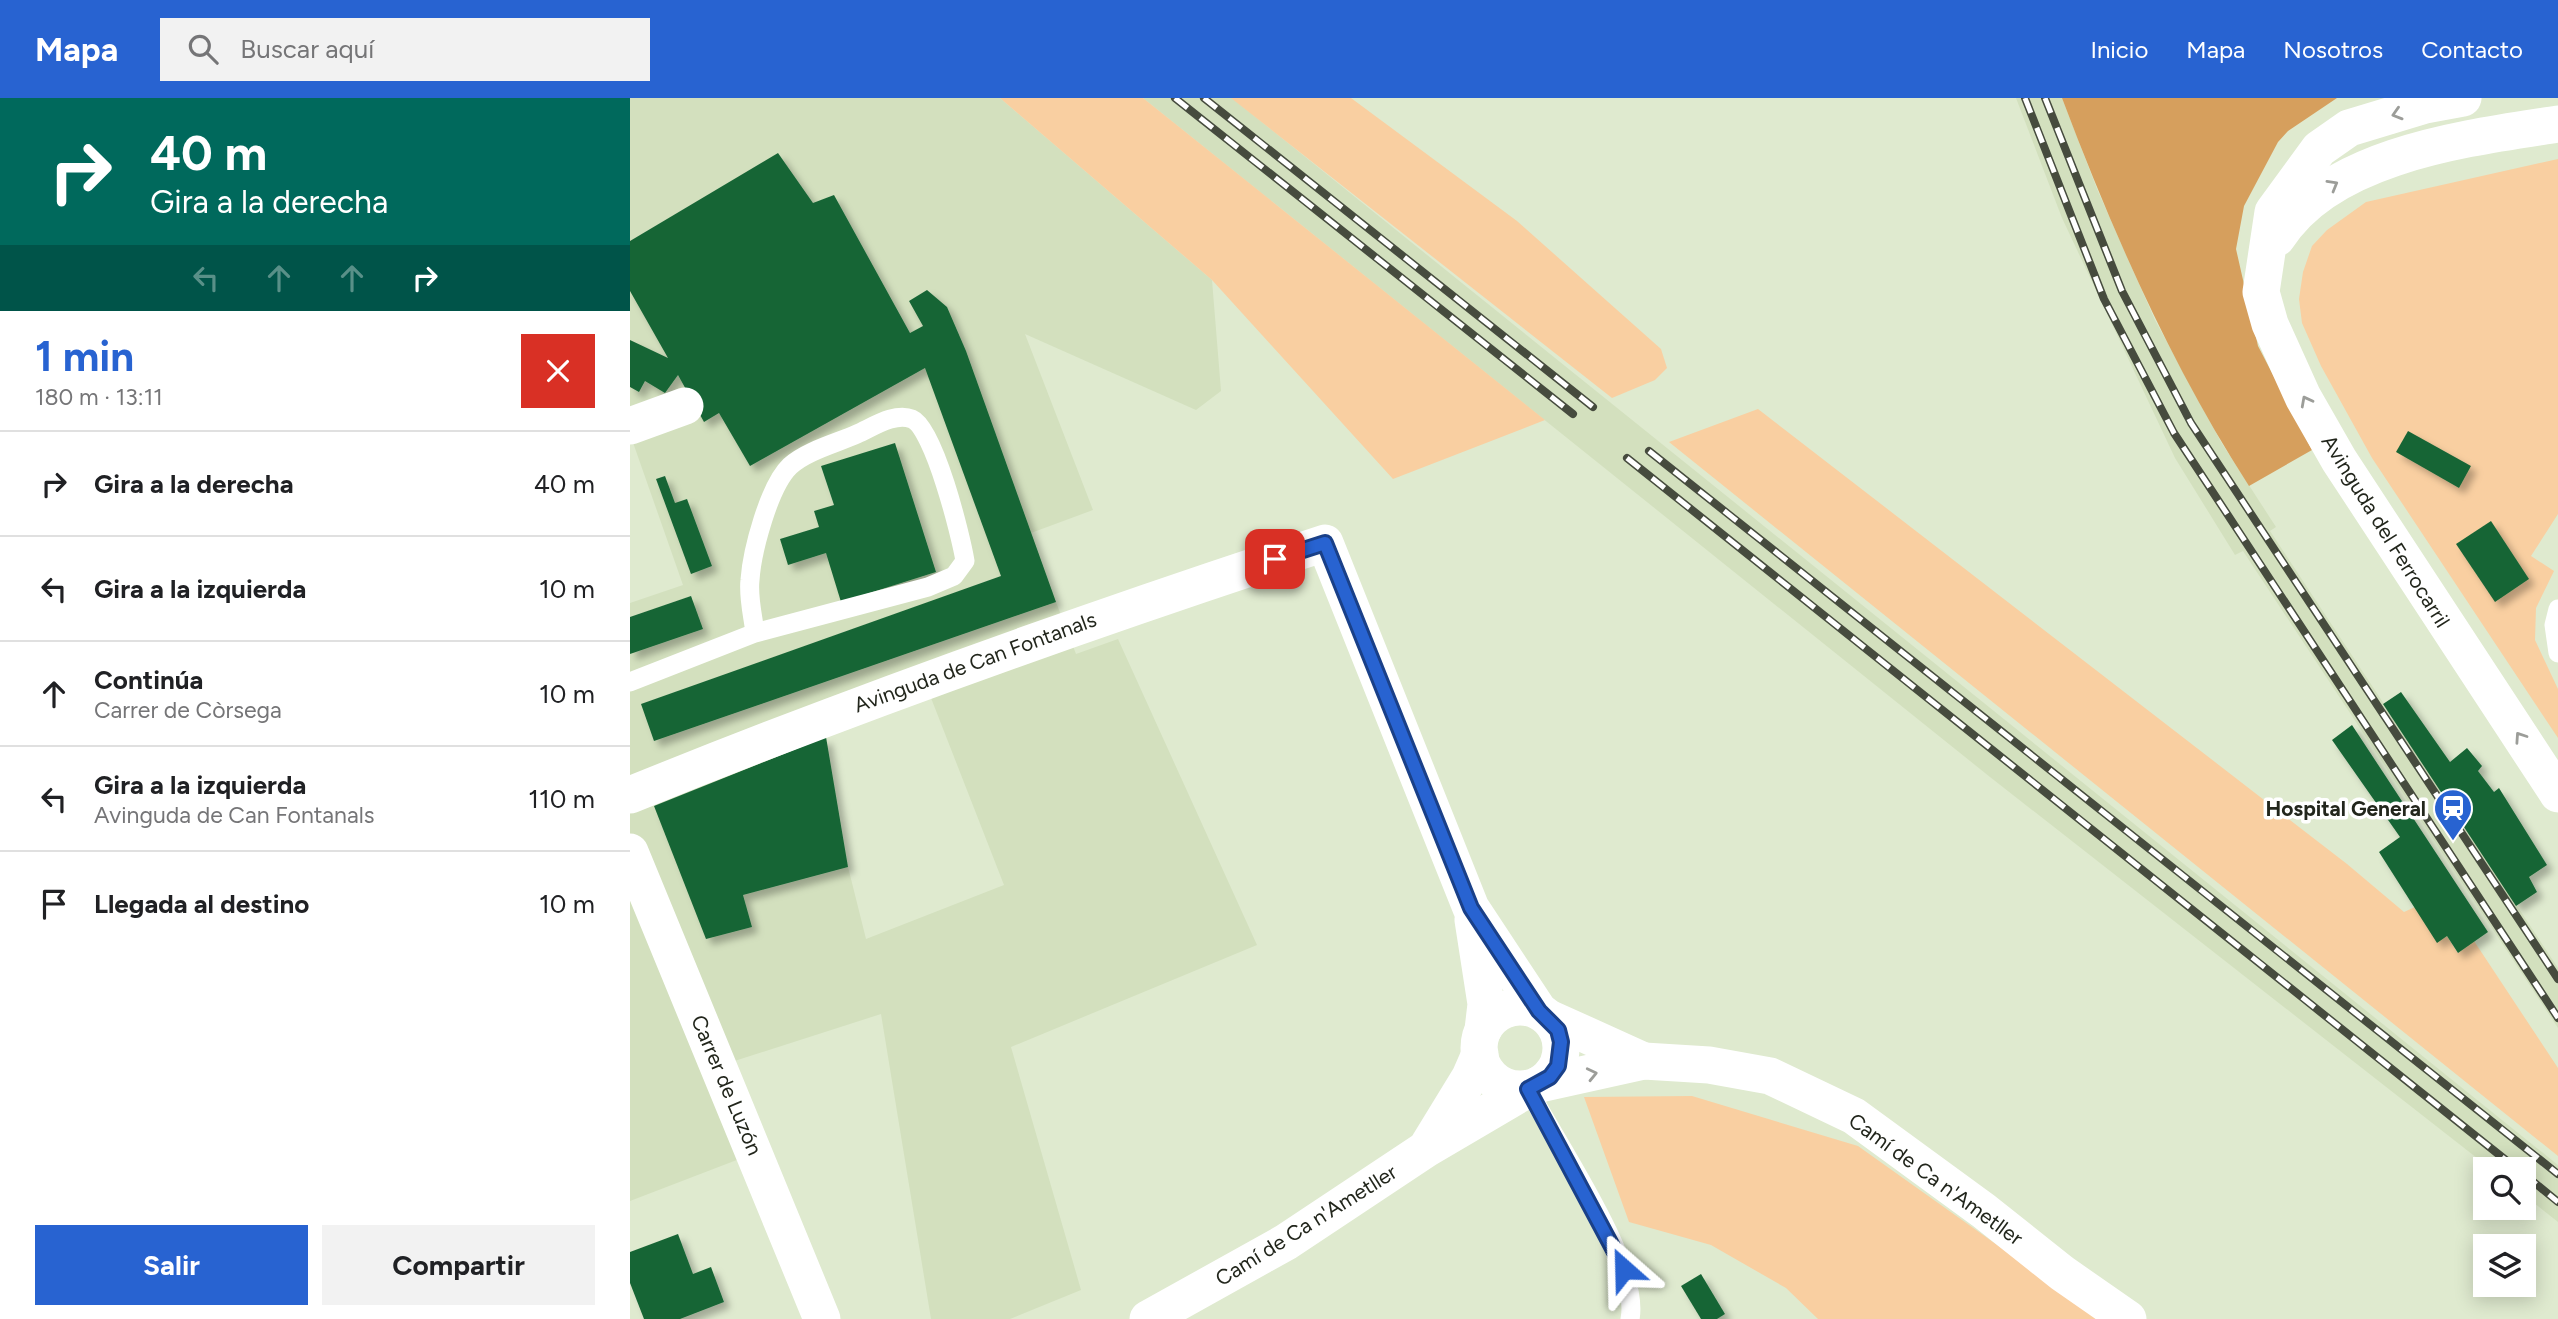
<!DOCTYPE html>
<html lang="es">
<meta charset="utf-8">
<style>
:root{--surface:#fff;--page:#f2f2f2;--text:#202124;--muted:#757577;--line:#e0e0e0;--accent:#2863d1}
body{margin:0;font-family:Figtree,sans-serif;background:var(--page);color:var(--text);height:100vh;display:flex;flex-direction:column;font-size:26px;white-space:nowrap}
*{box-sizing:border-box;margin:0}
p{font-size:23px;color:var(--muted)}
.icon{flex:none;width:38px;height:38px;fill:none;stroke:currentColor;stroke-width:2;stroke-linecap:round;stroke-linejoin:round}
.map{position:relative;flex:1;overflow:hidden}
.side{display:flex;flex-direction:column;background:var(--surface);width:630px}
.side>*{flex:none}
.top-card{background:#00695c;color:#fff;overflow:hidden}
.controls{position:absolute;left:1843px;top:1059px;display:grid;gap:14px}
.controls a{display:grid;place-items:center;width:63px;height:63px;border-radius:0px;background:var(--surface);box-shadow:0 4px 18px #0003;font-size:35px}
.pin{position:absolute;display:grid;place-items:center;width:60px;height:60px;color:#fff;margin:-30px;border-radius:14px;box-shadow:0 4px 10px #0006}
.me{position:absolute;width:77px;margin:-38px;rotate:335deg;stroke-linejoin:round;filter:drop-shadow(0 0 5px #0008)}
.turn{display:flex;align-items:center;gap:24px;height:147px;padding:0 35px;font-size:32px}
.turn .icon{width:91px;height:91px;stroke-width:2.5}
.turn b{display:block;font-size:49px;line-height:60px}
.lanes{display:flex;align-items:center;height:66px;padding:0 35px;background:#0003;justify-content:center;gap:35px;direction:ltr}
.lanes .off{opacity:.35}
.round{display:grid;place-items:center;flex:none;width:74px;height:74px;border-radius:0px;background:var(--page)}
.headline{display:flex;align-items:center;justify-content:space-between;height:119px;padding:0 35px}
h1{font-size:42px;font-weight:700;line-height:52px;color:var(--accent)}
.cta{display:flex;gap:14px;margin-top:auto;padding:14px 35px}
.cta a{flex:1;height:80px;border-radius:0px;background:var(--accent);color:#fff;font-size:28px;font-weight:700;line-height:80px;text-align:center}
.cta a+a{background:var(--page);color:var(--text)}
ul{padding:0;list-style:none}
li{display:flex;align-items:center;gap:21px;height:105px;padding:0 35px;border-top:2px solid var(--line)}
li div{flex:1}
li b{display:block;font-size:26px}
li em{font-style:normal}
header{display:flex;align-items:center;gap:42px;box-sizing:border-box;height:98px;padding:0 35px;background:var(--accent);color:#fff}
header strong{font-size:33px}
nav{display:flex;gap:38px;margin-inline-start:auto;font-size:24px}
.search{width:490px;height:63px;background:var(--page);display:flex;align-items:center;gap:18px;box-sizing:border-box;padding:0 24px;border-radius:0px;color:var(--muted);font-size:26px}
main{display:flex;flex:1;min-height:0}
.map>svg:first-child{display:block}
.built{fill:#d3e0be;fill-rule:evenodd}
.green{fill:#f9cfa1}
.forest{fill:#d69f5d}
.building{fill:#196536;filter:url(#shadow)}
.lines{fill:none;stroke-linecap:round;stroke-linejoin:round}
.lane{stroke:#fff;stroke-width:19}
.street{stroke:#fff;stroke-width:37}
.rail-casing{stroke:#464b3e;stroke-width:8}
.rail{stroke:#fff;stroke-width:5;stroke-dasharray:16;stroke-linecap:butt}
.oneway{stroke:#9c9d99}
.route-casing{stroke:#1a4088;stroke-width:18}
.route{stroke:#2863d1;stroke-width:12}
.labels{text-anchor:middle;dominant-baseline:central;stroke-width:7;stroke-linejoin:round;paint-order:stroke}
.street-label{font-size:21px;fill:#22261c;stroke:#fff}
.poi-label{font-size:21px;font-weight:bold;fill:#22261c;stroke:#fff;text-anchor:end}
</style>
<header>
<strong>Mapa</strong>
<div class="search"><svg class="icon" aria-label="search" viewBox="0 0 24 24"><circle cx="10" cy="10" r="6"/><path d="M15 15l6 6"/></svg>Buscar aquí</div>
<nav><a>Inicio</a><a>Mapa</a><a>Nosotros</a><a>Contacto</a></nav>
</header>
<main>
<section class="side">
<div class="top-card">
<div class="turn"><svg class="icon" aria-label="right" viewBox="0 0 24 24"><path d="M7 20v-9h11M14 6l5 5-5 5"/></svg><div><b>40 m</b>Gira a la derecha</div></div>
<div class="lanes"><svg class="icon off" aria-label="left" viewBox="0 0 24 24"><path d="M17 20v-9H6M10 6l-5 5 5 5"/></svg><svg class="icon off" aria-label="ahead" viewBox="0 0 24 24"><path d="M12 20V5M6 11l6-6 6 6"/></svg><svg class="icon off" aria-label="ahead" viewBox="0 0 24 24"><path d="M12 20V5M6 11l6-6 6 6"/></svg><svg class="icon" aria-label="right" viewBox="0 0 24 24"><path d="M7 20v-9h11M14 6l5 5-5 5"/></svg></div>
</div>
<div class="headline"><div><h1>1 min</h1><p>180 m · 13:11</p></div><a class="round" style="background:#d93025;color:#fff"><svg class="icon" aria-label="close" viewBox="0 0 24 24"><path d="M6 6l12 12M18 6L6 18"/></svg></a></div>
<ul>
<li><svg class="icon" aria-label="right" viewBox="0 0 24 24"><path d="M7 20v-9h11M14 6l5 5-5 5"/></svg><div><b>Gira a la derecha</b></div><em>40 m</em></li>
<li><svg class="icon" aria-label="left" viewBox="0 0 24 24"><path d="M17 20v-9H6M10 6l-5 5 5 5"/></svg><div><b>Gira a la izquierda</b></div><em>10 m</em></li>
<li><svg class="icon" aria-label="ahead" viewBox="0 0 24 24"><path d="M12 20V5M6 11l6-6 6 6"/></svg><div><b>Continúa</b><p>Carrer de Còrsega</p></div><em>10 m</em></li>
<li><svg class="icon" aria-label="left" viewBox="0 0 24 24"><path d="M17 20v-9H6M10 6l-5 5 5 5"/></svg><div><b>Gira a la izquierda</b><p>Avinguda de Can Fontanals</p></div><em>110 m</em></li>
<li><svg class="icon" aria-label="arrive" viewBox="0 0 24 24"><path d="M6 21V4h12l-3 4 3 4H6"/></svg><div><b>Llegada al destino</b></div><em>10 m</em></li>
</ul>
<div class="cta"><a>Salir</a><a>Compartir</a></div>
</section>
<div class="map">
<svg width="1928" height="1221" viewBox="0 0 1928 1221">
<defs>
<filter id="shadow"><feDropShadow dx="6" dy="6" stdDeviation="3.5" flood-color="#0004"/></filter>
</defs>
<rect width="100%" height="100%" fill="#dfeacf"/>
<g class="built">
<path d="M0 0H370L582 182 591 293 566 312 395 236 463 412 401 435 426 504 446 556 488 541 627 847 381 949 451 1192 380 1221H301L251 916 89 968 125 1055 0 1103V505L53 487 0 336ZM294 582 374 787 236 841 218 769 196 639Z"/>
<path d="M513 0H602L1928 1067V1124L1894 1097V1071H1861L1360 679Z"/>
<path d="M1386 0H1432L1467 91 1525 222 1591 344 1646 429 1640 433 1928 870V930L1613 453 1605 457 1545 360 1432 120Z"/>
</g>
<g class="green">
<path d="M370 0H513L915 322 763 381 582 182Z"/>
<path d="M601 0H721L887 123 1031 251 1037 270 1025 282 982 300Z"/>
<path d="M1928 61V416L1901 458 1924 473 1906 510 1905 542 1928 591V640L1742 360 1691 268 1672 225 1669 201 1673 174 1682 148 1697 132 1736 104Z"/>
<path d="M1128 311 1717 766 1774 814 1785 809 1807 844 1817 838 1828 855 1844 843 1928 970V1058L1039 344Z"/>
<path d="M1062 998 1228 1048 1471 1221H1188L1156 1190 1081 1147 999 1124 954 999Z"/>
</g>
<path class="forest" d="M1432 0H1707L1658 33 1648 44 1614 108 1606 151 1628 248 1682 352 1619 388C1541 267 1483 135 1432 0Z"/>
<g class="building">
<path d="M148 55 183 105 204 97 280 235 293 228 279 203 297 192 317 209 336 253 426 504 24 643 11 606 371 478 295 270 120 368 89 315 74 324 48 277 35 295 15 283 9 294 0 289V242L38 260 0 193V143Z"/>
<path d="M1778 333 1841 368 1829 390 1766 354Z"/>
<path d="M265 345 306 474 211 504 196 455 158 467 150 441 189 429 184 413 204 407 191 368Z"/>
<path d="M35 378 45 405 57 401 82 468 61 476 26 381Z"/>
<path d="M1861 423 1899 481 1865 504 1826 446Z"/>
<path d="M61 498 73 531 0 556V519Z"/>
<path d="M1771 594 1820 664 1837 650 1852 668 1848 673 1864 694 1869 690 1917 767 1899 779 1907 794 1886 808 1753 606Z"/>
<path d="M1722 627 1858 834 1828 855 1817 838 1807 845 1749 754 1770 739 1702 642Z"/>
<path d="M196 639 218 769 113 797 122 829 76 841 24 708Z"/>
<path d="M48 1136 63 1176 81 1169 94 1204 50 1221H14L0 1185V1154Z"/>
<path d="M1071 1176 1095 1216 1087 1221H1071L1051 1188Z"/>
</g>
<g class="lines">
<g class="lane">
<path d="M1928 511 1924 527 1928 555"/>
<path d="M0 584 125 535 298 489 324 478 335 463C331 438 304 330 282 321 265 314 243 329 227 336 207 345 176 353 160 368 139 388 122 453 120 482 118 499 123 518 125 535"/>
<path d="M898 991C925 1043 1011 1166 1000 1221"/>
</g>
<g class="street">
<path d="M1833 0 1795 7 1719 30 1689 51 1643 114 1631 194 1640 226 1673 299 1709 362 1928 696"/>
<path d="M1647 140C1700 56 1838 40 1928 26"/>
<path d="M0 328 55 308"/>
<path d="M0 697C229 604 460 522 695 445L841 810 909 913"/>
<path d="M0 754 192 1221"/>
<path d="M843 822 856 906 853 932"/>
<circle cx="890" cy="950" r="41"/>
<path d="M921 921 1014 963"/>
<path d="M910 986 1014 963 1079 967 1140 978 1224 1018 1354 1113 1432 1175 1498 1221"/>
<path d="M799 1046 840 979 850 956"/>
<path d="M518 1221 656 1144 796 1051 898 991"/>
</g>
<defs>
<g id="rail">
<path d="M545 0 943 316"/>
<path d="M574 0 963 309"/>
<path d="M1395 0 1474 201 1544 335 1928 920"/>
<path d="M1415 0 1492 193 1561 325 1928 881"/>
<path d="M1019 353 1928 1076"/>
<path d="M997 360 1887 1071"/>
<path d="M1894 1076 1928 1104"/>
</g>
</defs>
<use href="#rail" class="rail-casing"/>
<use href="#rail" class="rail"/>
</g>
<defs><path id="oneway-chevron" d="M-2-3.5L2.5 0L-2 3.5" fill="none" stroke-width="1.6" stroke-linecap="round" stroke-linejoin="round" transform="scale(1.75)"/></defs>
<g class="oneway">
<use href="#oneway-chevron" transform="translate(1767 16) rotate(163)"/>
<use href="#oneway-chevron" transform="translate(1703 87) rotate(-30)"/>
<use href="#oneway-chevron" transform="translate(1676 303) rotate(-118)"/>
<use href="#oneway-chevron" transform="translate(1890 639) rotate(-124)"/>
<use href="#oneway-chevron" transform="translate(962 976) rotate(-13)"/>
</g>
<g class="lines">
<defs>
<path id="route" d="M645 461 695 445 841 810 909 913 928 932 931 944 928 968 920 979 898 991 994 1171"/>
</defs>
<use href="#route" class="route-casing"/>
<use href="#route" class="route"/>
</g>
<defs>
<symbol id="station-pin" viewBox="-11 -11 22 30"><path d="M0 17L-7.5 6A9.5 9.5 0 1 1 7.5 6Z" fill="#2863d1" stroke="#fff"/><path d="M-3-6H3Q5-6 5-4V2Q5 4 3 4L4.5 6H3L1.5 4h-3L-3 6H-4.5L-3 4Q-5 4-5 2V-4Q-5-6-3-6ZM-3.5-4v3h7v-3ZM-3.5 1v1.5H-2V1ZM2 1v1.5H3.5V1Z" fill="#fff"/></symbol>
</defs>
<g fill-rule="evenodd">
<use href="#station-pin" x="1801" y="688" width="44" height="60"/>
</g>
<g class="labels">
<g class="street-label">
<text transform="translate(1756 433) rotate(58)">Avinguda del Ferrocarril</text>
<text transform="translate(345 564) rotate(-20)">Avinguda de Can Fontanals</text>
<text transform="translate(97 987) rotate(67)">Carrer de Luzón</text>
<text transform="translate(1306 1081) rotate(36)">Camí de Ca n'Ametller</text>
<text transform="translate(676 1127) rotate(-32)">Camí de Ca n'Ametller</text>
</g>
<g class="poi-label">
<text x="1796" y="710">Hospital General</text>
</g>
</g>
</svg>
<div class="controls">
<a><svg class="icon" aria-label="search" viewBox="0 0 24 24"><circle cx="10" cy="10" r="6"/><path d="M15 15l6 6"/></svg></a>
<a><svg class="icon" aria-label="layers" viewBox="0 0 24 24"><path d="M12 4l9 5-9 5-9-5zM3 14l9 5 9-5"/></svg></a>
</div>
<div class="pin" style="left:645px;top:461px;background:#d93025"><svg class="icon" aria-label="arrive" viewBox="0 0 24 24"><path d="M6 21V4h12l-3 4 3 4H6"/></svg></div>
<svg class="me" style="left:994px;top:1171px" viewBox="-20 -20 40 40"><path d="M0-17L14 15 0 8-14 15z" fill="#2863d1" stroke="#fff" stroke-width="4"/></svg>
</div>
</main>
